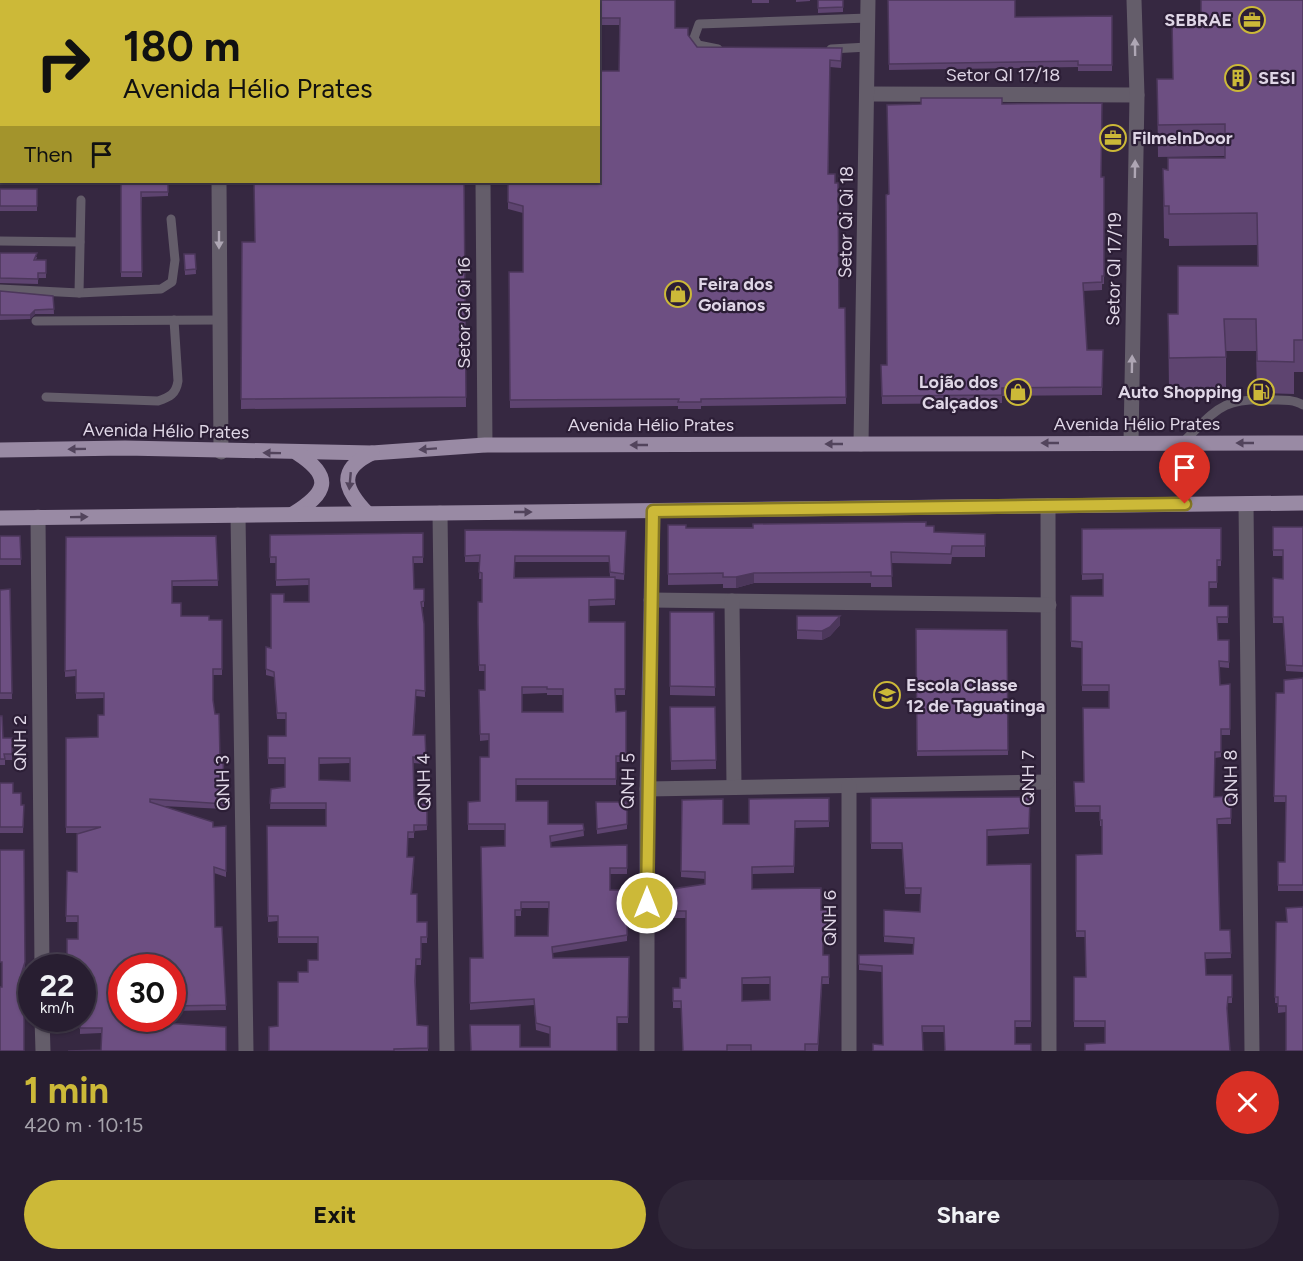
<!DOCTYPE html>
<meta charset="utf-8">
<style>
:root{--surface:#281e31;--page:#302739;--text:#f1f3f6;--muted:#a5a2ab;--line:#443c4d;--accent:#ccb938}
body{margin:0;font-family:Figtree,sans-serif;background:var(--page);color:var(--text);height:100vh;display:flex;flex-direction:column;font-size:22px;white-space:nowrap}
*{box-sizing:border-box;margin:0}
p{font-size:20px;color:var(--muted)}
.icon{flex:none;width:33px;height:33px;fill:none;stroke:currentColor;stroke-width:2;stroke-linecap:round;stroke-linejoin:round}
.map{position:relative;height:1051px;overflow:hidden}
.panel{display:flex;flex-direction:column;background:var(--surface);flex:1}
.panel>*{flex:none}
.banner{position:absolute;left:0px;top:0px;width:600px;height:183px;box-shadow:0 2px 4px #0004,0 0 0 2px var(--line);background:#ccb938;color:#111;overflow:hidden}
.speed{position:absolute;left:18px;top:954px;display:flex;gap:12px;font-size:30px;font-weight:700;text-align:center}
.speed>*{display:grid;place-content:center;width:78px;height:78px;border-radius:50%;background:var(--surface);box-shadow:0 2px 4px #0004,0 0 0 2px var(--line);line-height:1}
.speed small{font-size:15px;font-weight:400}
.speed .limit{border:9px solid #d22;background:#fff;color:#111}
.pin{position:absolute;display:grid;place-items:center;width:51px;height:51px;color:#fff;margin:-62px -26px;border-radius:50% 50% 50% 0;rotate:-45deg;box-shadow:0 0 6px #0007}
.pin .icon{rotate:45deg}
.me{position:absolute;width:66px;margin:-33px;rotate:0deg;stroke-linejoin:round;filter:drop-shadow(0 0 4px #0008)}
.turn{display:flex;align-items:center;gap:21px;height:126px;padding:0 24px;font-size:27px}
.turn .icon{width:78px;height:78px;stroke-width:2.5}
.turn b{display:block;font-size:42px;line-height:51px}
.then{display:flex;align-items:center;height:57px;padding:0 24px;background:#0003;gap:12px;font-size:22px}
.round{display:grid;place-items:center;flex:none;width:63px;height:63px;border-radius:32px;background:var(--page)}
.summary{display:flex;align-items:center;justify-content:space-between;height:102px;padding:0 24px}
h1{font-size:36px;font-weight:700;line-height:45px;color:var(--accent)}
.cta{display:flex;gap:12px;margin-top:auto;padding:12px 24px}
.cta a{flex:1;height:69px;border-radius:36px;background:var(--accent);color:#111;font-size:24px;font-weight:700;line-height:69px;text-align:center}
.cta a+a{background:var(--page);color:var(--text)}
.map>svg:first-child{display:block}
.lines{fill:none;stroke-linecap:round;stroke-linejoin:round}
.lane{stroke:#645d6a;stroke-width:9}
.street{stroke:#645d6a;stroke-width:15}
.primary{stroke:#998aa4;stroke-width:15}
.wall{fill:#5e4470;fill-rule:evenodd}
.shaded-wall{fill:#4c375b}
.building{fill:#6d4f82;stroke:#4c375b;stroke-width:1.5;fill-rule:evenodd}
.oneway{fill:#aea6b4}
.oneway2{fill:#52445c}
.route-casing{stroke:#857824;stroke-width:15}
.route{stroke:#ccb938;stroke-width:10}
.labels{text-anchor:middle;dominant-baseline:central;stroke-width:4.5;stroke-linejoin:round;paint-order:stroke}
.poi-label{font-size:18px;font-weight:bold;fill:#dfd6e6;stroke:#2c1e36;text-anchor:start}
.street-label{font-size:18px;fill:#dfd6e6;stroke:#2c1e36}
</style>
<div class="map">
<svg width="1303" height="1051" viewBox="0 0 1303 1051">
<rect width="100%" height="100%" fill="#362841"/>
<g class="lines">
<g class="lane">
<path d="M423 0 424 2"/>
<path d="M282 2 285 0"/>
<path d="M718 49 698 45 694 38 699 24 868 18"/>
<path d="M831 49 868 47"/>
<path d="M0 241 80 242"/>
<path d="M0 289 79 293 161 289 172 282 175 260 171 219"/>
<path d="M79 293 81 200"/>
<path d="M36 321 220 320"/>
<path d="M46 397 158 401C170 397 176 394 178 381L174 320"/>
<path d="M1182 443C1216 411 1220 397 1271 400 1281 400 1294 399 1303 405"/>
</g>
<g class="street">
<path d="M217 0V2"/>
<path d="M483 0V2"/>
<path d="M869 94 1137 95"/>
<path d="M219 182 221 452"/>
<path d="M483 182 485 445"/>
<path d="M1131 443 1137 95 1134 0"/>
<path d="M861 444 868 0"/>
<path d="M1246 504 1252 1051"/>
<path d="M1048 506 1049 1051"/>
<path d="M440 513 447 1051"/>
<path d="M238 515 246 1051"/>
<path d="M38 517 42 968"/>
<path d="M651 600 1049 605"/>
<path d="M732 601 734 787"/>
<path d="M647 789 1047 782"/>
<path d="M42 1018 43 1051"/>
<path d="M647 1051V789L653 511"/>
<path d="M849 1051V786"/>
</g>
<g class="primary">
<path d="M0 450 125 448 372 453 485 445 1303 443"/>
<path d="M367 513C344 489 337 470 372 453"/>
<path d="M293 514C327 493 334 477 297 453"/>
<path d="M0 518 1303 503"/>
</g>
</g>
<g class="wall">
<rect x="240" y="0" width="13" height="2"/>
<path d="M675 0V28L688 35 697 47 842 48 841 68 830 67 828 174 839 308H845L846 404 701 406V409H678V406L510 408 509 272H523V213L508 209V182L619 71V25H598V2Z"/>
<rect x="752" y="0" width="17" height="3"/>
<path d="M796 0H810V1L796 2Z"/>
<path d="M818 0H843V12L818 13Z"/>
<path d="M888 0 1015 17 1112 16V71H1078V67L889 70Z"/>
<path d="M1303 0V372H1294V394L1257 393 1256 351H1226V389L1169 390 1168 314H1178L1257 266V245L1169 246V239L1164 238 1163 169 1168 170 1225 158V156L1158 157 1157 79H1173Z"/>
<rect x="0" y="92" width="2" height="44"/>
<path d="M1002 104 1101 177H1104V284H1102V290L1083 291 1087 350H1103L1102 395 1002 396V403L882 404 881 365H887Z"/>
<path d="M121 182H168V196L142 197V277H121Z"/>
<path d="M464 182 466 407 241 409 242 242H254Z"/>
<rect x="0" y="189" width="37" height="22"/>
<path d="M0 253 37 257 36 260H46V278H38V284L0 283Z"/>
<path d="M184 254H195L196 274 185 275Z"/>
<path d="M0 291 53 296 54 314H35L30 319 0 320Z"/>
<path d="M668 525 686 528 926 526 934 532 985 534V557H952L951 564 891 563 892 587H871V583H754L736 588H723V584L668 585Z"/>
<path d="M1273 527H1303V672L1286 671 1283 623H1273V578L1283 579V556H1273Z"/>
<path d="M1221 528V566H1217V588H1209V606H1228V623H1217L1218 640H1229V668L1219 667 1220 685 1230 684V735H1221V757L1215 758 1214 797 1231 796V824H1217L1220 930H1230L1231 958 1205 959 1206 975H1232V1003H1228L1105 1043V1027H1074V977H1086L1085 937H1076V855L1102 854V826H1100V812H1075L1074 782H1084L1109 708V691H1082V648L1071 647V596H1103V579L1082 580V529Z"/>
<path d="M465 530 626 531 624 580 615 579V605L589 606V622H625V695H615L616 712 626 711V762H616V785H516V801L548 824H583L584 836 551 842V847L627 845V874H610V890H628L627 941 553 953V958L629 957 628 1023H617V1051L520 1047H550V1034L536 1030 534 1005 470 1010V958H483L505 846V830H468V802L480 801 489 757V740L480 741 479 690H485V671H479L478 629 482 602V579H479L480 562H465ZM515 562H609L610 577 515 578ZM547 693V695H563V712H522V694ZM521 908H549L548 936H515V916H521Z"/>
<path d="M423 533V563H414V589H424V607H422L424 624 425 697 416 696 414 735H425L426 764 413 763 414 797 415 804 427 803V830L414 831V838H408L407 857 414 863 412 894 417 922H427V943H421V965H416V983L417 1025 428 1026V1051H269L278 1026 298 982 308 972 318 960V943H278V921L268 922 267 826H326V809H270L271 789 285 787V764H268V736H286V719H277L274 677 266 675V647L271 648 284 602H309V585L276 586V563H270V535ZM350 763V781L319 780V764Z"/>
<path d="M0 536H20L21 565H0Z"/>
<path d="M216 536 218 586H172V603L181 616 209 620H222V675H213V700L220 759H223L225 809 161 806 213 827 226 826V877L214 873 215 927H222L226 1010 172 1011V968L101 1050V1033L80 1034V1018L82 968 67 967V939H78V922H66L67 871 77 872 82 833H66V738L98 737 104 715V698L76 699V676L65 677 66 537Z"/>
<path d="M10 589 12 699H0V590Z"/>
<path d="M670 612H714L715 696 670 695Z"/>
<path d="M797 616 840 625 830 636 822 640 797 639Z"/>
<path d="M916 629 1007 630 1008 755 917 756Z"/>
<path d="M1303 678V891H1278V862H1285L1286 802H1274L1276 693H1284Z"/>
<path d="M670 707H715L716 769 671 770Z"/>
<path d="M0 716 3 738H12V760H5V765H0Z"/>
<path d="M0 783 13 793 21 805H24L23 833H0Z"/>
<path d="M1030 797 1029 834 987 836V865L1031 864V1027H1015V1044L1031 1051 944 1032H922L883 1045 882 972 859 970V955L913 954V944L884 942V910L920 912 921 894H905L902 849H871V798Z"/>
<path d="M829 798V827L795 828 794 873 752 874V889L821 910H829V939L823 938V955H829V984H822L818 1051H683L681 1008H673V988H680L686 978V918H672V889L705 884V879L681 877 682 800 723 824H749ZM742 984H770V1000L742 1001Z"/>
<path d="M596 802H627V829L597 834Z"/>
<path d="M1276 922H1286V1012L1278 1013V1003H1275Z"/>
</g>
<g class="shaded-wall">
<path d="M35 310V314L30 319V315Z"/>
<path d="M754 573V583L736 588V577Z"/>
<path d="M840 616V625L830 636 822 640V631Z"/>
<path d="M25 962V968L18 990V984Z"/>
</g>
<g class="building">
<rect x="41" y="0" width="147" height="2"/>
<rect x="451" y="0" width="12" height="2"/>
<path d="M507 0H675V28H688V35L697 47 842 48 841 61 830 60 828 174H835V183H838L839 308H845L846 397 701 399V402H678L679 399 510 400 509 272H523V206L508 202V182H598V71H619L620 18H598V2H507Z"/>
<path d="M818 0H843V7L818 8Z"/>
<path d="M888 0H1015V17L1112 16V65H1078V61L889 64Z"/>
<path d="M1201 0H1303V340H1294V362L1257 361 1256 319H1224L1226 357 1169 358 1168 314H1178V266H1258L1257 213 1169 214V206H1164L1163 169 1168 170V158H1225V124L1158 125 1157 79H1173L1172 19H1201Z"/>
<rect x="0" y="92" width="2" height="36"/>
<path d="M921 98H1002V104L1102 103 1101 177H1104V276H1102V282L1083 283 1087 350H1103L1102 387 1002 388V395L882 396 881 365H887L886 195 889 194 887 105 921 104Z"/>
<path d="M121 182H168V192H141L142 272H121Z"/>
<path d="M254 182H464L466 397 241 399 242 242H255Z"/>
<rect x="0" y="189" width="37" height="17"/>
<path d="M0 253H37L34 260H46V273H38V279L0 278Z"/>
<path d="M184 254H195L196 269 185 270Z"/>
<path d="M0 291 53 296 54 309 35 310 30 315H0Z"/>
<path d="M926 522V526H934V532L985 534V546H952L951 554 891 552 892 576H871V572L754 573 736 577H723V573L668 574V525H686V528H753V524Z"/>
<path d="M1273 527H1303V666L1286 665 1283 617H1273V578L1283 579V550H1273Z"/>
<path d="M1221 528V560H1217V582H1209V606H1228V617H1217L1218 640H1229V662L1219 661 1220 685 1230 684V729H1221V752H1215L1214 797 1231 796V818L1217 819 1220 930H1230L1231 953H1205L1206 975H1232V997H1228L1227 1008 1230 1051H1085V1044L1105 1043V1021H1074V977H1086L1085 931H1076V855L1102 854V820H1100V806H1075L1074 782H1084L1083 708H1109V685H1082V642L1071 641V596H1103V574H1082V529Z"/>
<path d="M465 530 626 531 624 574 610 572 609 556H515L514 578 615 577V599L589 600V622H625V689H615L616 712 626 711V756H616V779H516V801H548V824H583L584 830 550 836 551 847 627 845V868H610V890H628L627 935 552 947 553 958 629 957 628 1017H617V1051H471L470 1025H520V1047H550V1027L536 1023 534 999 470 1003V958H483L481 847 505 846V824H468V802L480 801V757H489V734H480L479 690H485V665H479L478 623V602H482V573L479 572 480 555 465 556ZM522 687H547V689H563V712H522ZM521 902H549L548 936H515V910H521Z"/>
<path d="M423 533V557H413L414 589H424V601L421 602 424 624 425 691 416 690 413 735H425L426 758 413 757 414 797 415 804 427 803V825H414V832H408L407 857H414L411 894H417V922H427V937H421V959H416L415 981 417 1025 428 1026V1048L394 1049V1051H269V1027L278 1026V982H298V972H308V960H318V937H278V916H268L267 826H326V803H270L271 789 285 787V758H268V736H286V713H277L274 672 266 669V647L271 648V594H284V602H309V579L276 580V557H270V535ZM319 758H350V781L319 780Z"/>
<path d="M0 536H20L21 559H0Z"/>
<path d="M216 536 218 580 172 581V603H181V616H209V620H222V669H213V700L215 714H219L220 759H223L225 804 150 799V802L213 822V827L226 826V871L214 867 215 927H222L226 1005 172 1006V968H122V1018H150V1022L226 1027V1051H68L101 1050 102 1028H80V1018H82V968H71V961H67V939H78V916H66L67 871 77 872V834L101 827H66V738L98 737V715H104V693H76V670L65 671 66 537Z"/>
<path d="M10 589 12 693H0V590Z"/>
<path d="M670 612H714L715 687 670 686Z"/>
<path d="M797 616H840L830 627 822 631 797 630Z"/>
<path d="M916 629 1007 630 1008 750 917 751Z"/>
<path d="M1303 678V885H1278V862H1285L1286 796H1274L1276 693H1284V680Z"/>
<path d="M670 707H715L716 760 671 761Z"/>
<path d="M0 716H2L3 738H12V754H4L5 759H0Z"/>
<path d="M0 783H13V793H21V805H24L23 827H0Z"/>
<path d="M1030 797 1029 828 987 830V865L1031 864V1021H1015V1044H1031V1051H945L944 1026H922L923 1051H873V1044L883 1045 882 966 859 964V955L913 954 914 938 884 936V910L920 912 921 888H905L902 843H871V798Z"/>
<path d="M829 798V821H795L794 866 752 867V889L821 888V910H829V932H823V955H829V977H822L818 1044H805V1051H751V1045H727V1051H683L681 1001H673V988H680V978H686V911H672V889L705 884V872L681 871 682 800 723 799V824H749V799ZM770 977V1000L742 1001V978Z"/>
<path d="M596 802H627V824L597 829Z"/>
<path d="M0 850H24L25 962 18 984H24V1051H0V987H2V962H0Z"/>
<path d="M1303 907V1051H1286V1006H1278V997H1275L1276 922H1287L1286 908Z"/>
</g>
<defs><path id="oneway-solid" d="M-6-.8H1V-3.2L6.5 0L1 3.2V.8H-6Z" transform="scale(1.5)"/></defs>
<g class="oneway">
<use href="#oneway-solid" transform="translate(1135 47) rotate(-91)"/>
<use href="#oneway-solid" transform="translate(1135 169) rotate(-89)"/>
<use href="#oneway-solid" transform="translate(219 240) rotate(90)"/>
<use href="#oneway-solid" transform="translate(1132 364) rotate(-89)"/>
</g>
<g class="oneway2">
<use href="#oneway-solid" transform="translate(1050 443) rotate(180)"/>
<use href="#oneway-solid" transform="translate(1245 443) rotate(180)"/>
<use href="#oneway-solid" transform="translate(834 444) rotate(180)"/>
<use href="#oneway-solid" transform="translate(639 445) rotate(180)"/>
<use href="#oneway-solid" transform="translate(77 449) rotate(179)"/>
<use href="#oneway-solid" transform="translate(428 449) rotate(176)"/>
<use href="#oneway-solid" transform="translate(272 453) rotate(-179)"/>
<use href="#oneway-solid" transform="translate(350 481) rotate(95)"/>
<use href="#oneway-solid" transform="translate(523 512)"/>
<use href="#oneway-solid" transform="translate(79 517) rotate(-1)"/>
</g>
<g class="lines">
<defs>
<path id="route" d="M647 903 653 511 1185 504"/>
</defs>
<use href="#route" class="route-casing"/>
<use href="#route" class="route"/>
</g>
<defs>
<symbol id="office-ring" viewBox="-11 -11 22 22"><circle r="9.5" fill="#2c1e36" stroke="#ccb938" stroke-width="1.5"/><path d="M-6-3h4V-5.5h4V-3h4V5H-6ZM-1-4.5V-3h2v-1.5ZM-6 0V1H6V0Z" fill="#ccb938"/></symbol>
<symbol id="building-ring" viewBox="-11 -11 22 22"><circle r="9.5" fill="#2c1e36" stroke="#ccb938" stroke-width="1.5"/><path d="M-4-6H4V6H1V3H-1V6H-4ZM-2.5-4.3h1.7v1.8h-1.7ZM.8-4.3h1.7v1.8H.8ZM-2.5-1h1.7V.8h-1.7ZM.8-1h1.7V.8H.8Z" fill="#ccb938"/></symbol>
<symbol id="shop-ring" viewBox="-11 -11 22 22"><circle r="9.5" fill="#2c1e36" stroke="#ccb938" stroke-width="1.5"/><path d="M-5-2.5h2.3a2.7 3.5 0 0 1 5.4 0H5L5.5 6h-11ZM-1.5-2.5h3a1.5 2.3 0 0 0-3 0Z" fill="#ccb938"/></symbol>
<symbol id="fuel-ring" viewBox="-11 -11 22 22"><circle r="9.5" fill="#2c1e36" stroke="#ccb938" stroke-width="1.5"/><path d="M-5.5-6h7V0h2V4h1.3V-2.5L3-4.5l.8-.8L6-3V5H2.5V1h-1V6h-7ZM-4.2-4.7v3.2H.2V-4.7Z" fill="#ccb938"/></symbol>
<symbol id="school-ring" viewBox="-11 -11 22 22"><circle r="9.5" fill="#2c1e36" stroke="#ccb938" stroke-width="1.5"/><path d="M0-5L7-2L0 1L-7-2ZM-4 1L0 2.5L4 1V4Q0 6-4 4Z" fill="#ccb938"/></symbol>
</defs>
<g fill-rule="evenodd">
<use href="#office-ring" x="1237" y="5" width="30" height="30"/>
<use href="#building-ring" x="1223" y="63" width="30" height="30"/>
<use href="#office-ring" x="1098" y="123" width="30" height="30"/>
<use href="#shop-ring" x="663" y="279" width="30" height="30"/>
<use href="#shop-ring" x="1003" y="377" width="30" height="30"/>
<use href="#fuel-ring" x="1246" y="377" width="30" height="30"/>
<use href="#school-ring" x="872" y="680" width="30" height="30"/>
</g>
<g class="labels">
<g class="poi-label">
<text x="1232" y="20" text-anchor="end">SEBRAE</text>
<text x="1258" y="78">SESI</text>
<text x="1132" y="138">FilmeInDoor</text>
<text x="698" y="284">Feira dos<tspan x="698" dy="21">Goianos</tspan></text>
<text x="998" y="382" text-anchor="end">Lojão dos<tspan x="998" dy="21">Calçados</tspan></text>
<text x="1242" y="392" text-anchor="end">Auto Shopping</text>
<text x="906" y="685">Escola Classe<tspan x="906" dy="21">12 de Taguatinga</tspan></text>
</g>
<g class="street-label">
<text x="1003" y="75">Setor QI 17/18</text>
<text transform="translate(846 222) rotate(-89)">Setor Qi Qi 18</text>
<text transform="translate(1114 269) rotate(-89)">Setor QI 17/19</text>
<text transform="translate(464 313) rotate(-90)">Setor Qi Qi 16</text>
<text x="1137" y="424">Avenida Hélio Prates</text>
<text x="651" y="425">Avenida Hélio Prates</text>
<text transform="translate(166 431) rotate(1)">Avenida Hélio Prates</text>
<text transform="translate(20 743) rotate(-90)">QNH 2</text>
<text transform="translate(1028 778) rotate(-90)">QNH 7</text>
<text transform="translate(1231 778) rotate(-91)">QNH 8</text>
<text transform="translate(628 781) rotate(-89)">QNH 5</text>
<text transform="translate(424 782) rotate(-91)">QNH 4</text>
<text transform="translate(223 783) rotate(-91)">QNH 3</text>
<text transform="translate(830 918) rotate(-90)">QNH 6</text>
</g>
</g>
</svg>
<div class="speed"><div>22<small>km/h</small></div><div class="limit">30</div></div>
<div class="pin" style="left:1185px;top:504px;background:#d93025"><svg class="icon" aria-label="arrive" viewBox="0 0 24 24"><path d="M6 21V4h12l-3 4 3 4H6"/></svg></div>
<svg class="me" style="left:647px;top:903px" viewBox="-20 -20 40 40"><circle r="17" fill="#ccb938" stroke="#fff" stroke-width="3"/><path d="M0-11L8 9 0 5-8 9z" fill="#fff"/></svg>
<div class="banner">
<div class="turn"><svg class="icon" aria-label="right" viewBox="0 0 24 24"><path d="M7 20v-9h11M14 6l5 5-5 5"/></svg><div><b>180 m</b>Avenida Hélio Prates</div></div>
<div class="then">Then<svg class="icon" aria-label="arrive" viewBox="0 0 24 24"><path d="M6 21V4h12l-3 4 3 4H6"/></svg></div>
</div>
</div>
<section class="panel">
<div class="summary"><div><h1>1 min</h1><p>420 m · 10:15</p></div><a class="round" style="background:#d93025;color:#fff"><svg class="icon" aria-label="close" viewBox="0 0 24 24"><path d="M6 6l12 12M18 6L6 18"/></svg></a></div>
<div class="cta"><a>Exit</a><a>Share</a></div>
</section>
